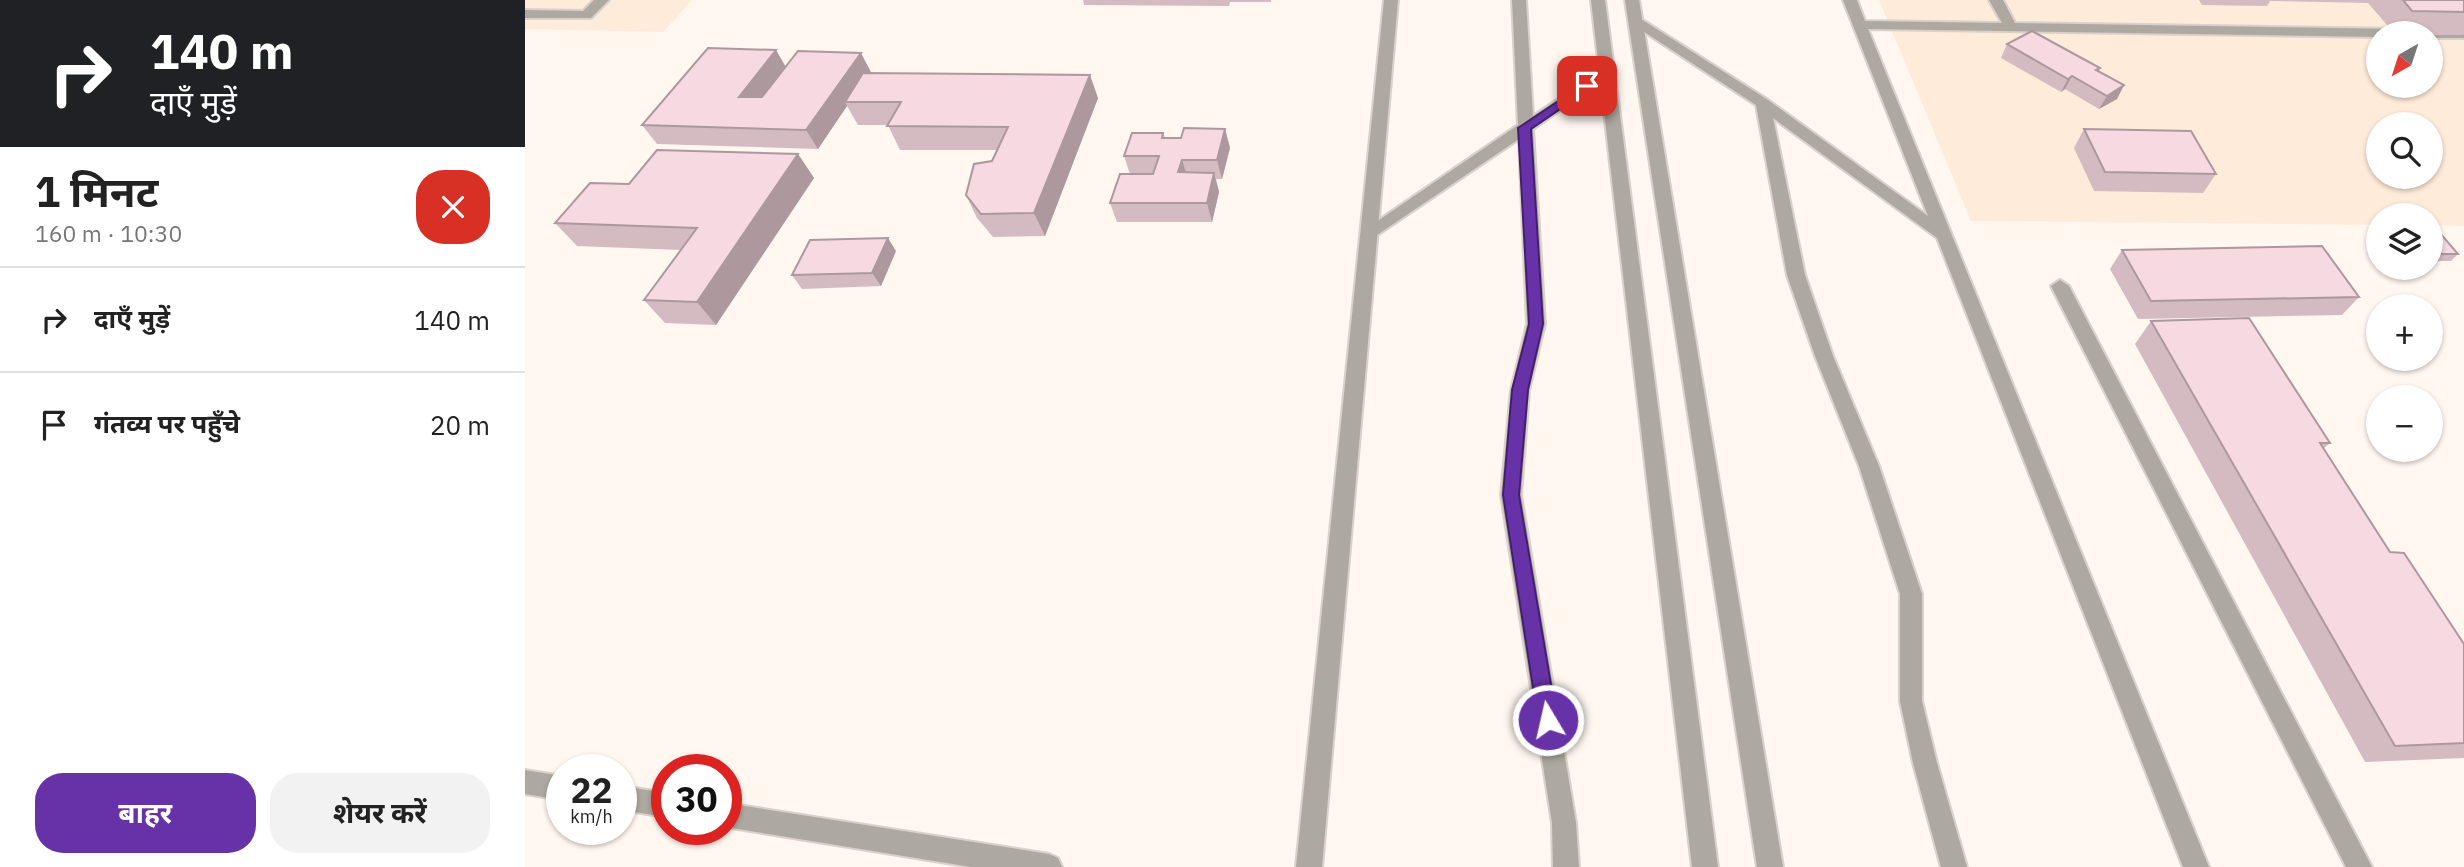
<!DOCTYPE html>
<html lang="hi">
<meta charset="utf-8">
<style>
:root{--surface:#fff;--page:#f2f2f2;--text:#222;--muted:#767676;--line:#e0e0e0;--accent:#6731a8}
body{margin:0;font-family:"IBM Plex Sans","Noto Sans Devanagari",sans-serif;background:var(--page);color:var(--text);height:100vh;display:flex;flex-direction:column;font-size:26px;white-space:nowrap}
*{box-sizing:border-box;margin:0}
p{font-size:23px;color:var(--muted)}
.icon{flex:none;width:38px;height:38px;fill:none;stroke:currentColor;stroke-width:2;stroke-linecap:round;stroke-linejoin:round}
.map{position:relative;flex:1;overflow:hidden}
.side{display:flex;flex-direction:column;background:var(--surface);width:525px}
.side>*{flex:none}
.banner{background:#202124;color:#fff;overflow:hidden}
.needle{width:46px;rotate:219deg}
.tools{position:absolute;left:1841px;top:21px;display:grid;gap:14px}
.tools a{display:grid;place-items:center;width:77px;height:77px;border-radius:50%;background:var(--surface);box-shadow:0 2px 5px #0004;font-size:35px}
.speed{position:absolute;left:21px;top:754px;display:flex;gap:14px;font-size:35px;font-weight:700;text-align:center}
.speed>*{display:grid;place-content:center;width:91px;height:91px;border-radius:50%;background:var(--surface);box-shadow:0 2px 5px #0004;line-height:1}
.speed small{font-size:18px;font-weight:400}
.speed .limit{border:10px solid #d22;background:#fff;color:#111}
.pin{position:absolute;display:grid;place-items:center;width:60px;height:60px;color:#fff;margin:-30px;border-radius:14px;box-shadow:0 4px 10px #0006}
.me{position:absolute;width:77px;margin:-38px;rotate:351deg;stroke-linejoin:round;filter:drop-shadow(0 0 5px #0008)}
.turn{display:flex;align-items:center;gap:24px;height:147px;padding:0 35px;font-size:32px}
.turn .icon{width:91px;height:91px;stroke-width:2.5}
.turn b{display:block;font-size:49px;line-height:60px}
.round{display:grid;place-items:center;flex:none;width:74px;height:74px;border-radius:28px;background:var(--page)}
.summary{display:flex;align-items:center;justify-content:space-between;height:119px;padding:0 35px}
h1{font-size:42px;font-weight:700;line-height:52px}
.action{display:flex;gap:14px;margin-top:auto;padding:14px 35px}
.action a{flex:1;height:80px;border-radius:28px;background:var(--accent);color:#fff;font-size:28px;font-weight:700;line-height:80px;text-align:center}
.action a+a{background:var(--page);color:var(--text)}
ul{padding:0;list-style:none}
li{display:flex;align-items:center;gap:21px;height:105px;padding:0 35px;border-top:2px solid var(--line)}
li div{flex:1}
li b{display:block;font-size:26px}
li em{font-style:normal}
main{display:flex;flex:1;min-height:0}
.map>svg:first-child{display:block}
.built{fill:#ffebd9;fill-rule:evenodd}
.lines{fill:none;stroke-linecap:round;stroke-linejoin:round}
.service-casing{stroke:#d9d1ca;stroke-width:4}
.minor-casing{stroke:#d9d1ca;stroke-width:4}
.tertiary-casing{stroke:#d9d1ca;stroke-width:4}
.service{fill:#ada9a0;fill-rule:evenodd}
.minor{fill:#ada9a0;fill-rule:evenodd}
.tertiary{fill:#ada9a0;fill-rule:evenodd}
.wall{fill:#d4bbc2}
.shaded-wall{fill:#ad989e}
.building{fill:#f7d9e2;stroke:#ad989e;stroke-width:2}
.route{fill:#6731a8;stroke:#43206d;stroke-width:2}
</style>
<main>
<section class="side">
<div class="banner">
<div class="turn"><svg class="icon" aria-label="right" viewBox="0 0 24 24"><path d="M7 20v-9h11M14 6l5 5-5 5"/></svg><div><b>140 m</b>दाएँ मुड़ें</div></div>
</div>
<div class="summary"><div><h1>1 मिनट</h1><p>160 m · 10:30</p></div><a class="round" style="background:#d93025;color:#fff"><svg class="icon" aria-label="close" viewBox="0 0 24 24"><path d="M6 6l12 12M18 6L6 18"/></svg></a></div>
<ul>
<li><svg class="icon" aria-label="right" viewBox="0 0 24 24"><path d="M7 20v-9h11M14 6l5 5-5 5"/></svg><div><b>दाएँ मुड़ें</b></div><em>140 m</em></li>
<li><svg class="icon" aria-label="arrive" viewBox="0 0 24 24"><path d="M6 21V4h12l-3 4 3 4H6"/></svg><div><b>गंतव्य पर पहुँचे</b></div><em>20 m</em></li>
</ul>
<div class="action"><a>बाहर</a><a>शेयर करें</a></div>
</section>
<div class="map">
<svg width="1939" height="867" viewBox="0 0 1939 867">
<rect width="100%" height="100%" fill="#fff7f0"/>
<g class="built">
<path d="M0 0H167L138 32 0 29Z"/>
<path d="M1354 0H1939V226L1906 225V215H1853V225L1446 221ZM1853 33H1906V86H1853ZM1853 124H1906V177H1853Z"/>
</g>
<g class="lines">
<defs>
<g id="service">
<path d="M69 0H84L66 18H0V10L58 11Z"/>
<path d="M1535 280 1544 286 1847 867H1821L1526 286Z"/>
</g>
<g id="minor">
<path d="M987 0H1001L1008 116 1078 69 1083 68 1090 72 1008 129 1020 324 1004 390 996 495 1051 823 1054 867H1028L1027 823 976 495 986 390 1002 324 994 139 852 235H840L838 231 993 125Z"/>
<path d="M1318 0H1332L1340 21 1477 23 1464 0H1478L1490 23 1939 30V38H1906V33H1853V37L1343 29 1684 867H1658L1412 238 1248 118 1280 275 1308 356 1354 466 1397 594V701L1412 763 1442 867H1416L1388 763 1375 701V594L1334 466 1290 356 1262 275 1231 105 1104 22 1111 18 1116 19 1243 100 1403 216Z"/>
<path d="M0 770 37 776V800L0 794Z"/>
<path d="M96 786 142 793V817L96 810Z"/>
<path d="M201 803 524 854 533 858 537 867H446L201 827Z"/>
</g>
<g id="tertiary">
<path d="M859 0H873L797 867H771Z"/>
<path d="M1066 0H1080L1193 867H1167Z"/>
<path d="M1100 0H1114L1258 867H1232Z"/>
</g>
</defs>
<use href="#service" class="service-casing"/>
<use href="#minor" class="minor-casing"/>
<use href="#tertiary" class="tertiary-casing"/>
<use href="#service" class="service"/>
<use href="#minor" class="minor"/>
<use href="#tertiary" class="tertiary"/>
</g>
<g class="wall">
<path d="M542 0H746V2H705L704 6 559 5 558 0Z"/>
<path d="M1674 0H1939V34L1938 35H1906V33H1869L1843 3 1745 1 1742 6 1677 5Z"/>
<path d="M1482 44 1575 68 1574 71 1599 85 1592 99 1574 109 1540 89 1536 92 1476 58Z"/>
<path d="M261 67 346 72 345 73 573 98 520 236 468 237 452 218 441 195 467 161 472 150H375L363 125H333L322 106 293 149 132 144 117 125Z"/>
<path d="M700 129 705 148 697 179H691L694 192 687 222H592L585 203 605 174 599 156 638 133 640 138H656Z"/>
<path d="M1559 129 1691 174 1678 193 1569 191 1549 148Z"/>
<path d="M273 154 289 178 191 325 140 323 119 300 156 250 52 246 30 223 104 184Z"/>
<path d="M1906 226 1933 254 1926 261H1906Z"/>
<path d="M1597 250 1834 297 1817 315 1613 319 1585 269Z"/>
<path d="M371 251 356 286 277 289 267 275Z"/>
<path d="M1626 321 1805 443 1798 449 1865 552 1939 644V758L1840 762 1610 344Z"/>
</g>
<g class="shaded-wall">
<path d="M251 50 262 69 227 115 214 97Z"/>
<path d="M336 53 346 72 325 102H320L322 106 293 149 281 130Z"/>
<path d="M565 75 573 98 520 236 509 213Z"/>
<path d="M1547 76 1540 89 1536 92 1543 79Z"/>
<path d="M1599 85 1592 99 1574 109 1582 96Z"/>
<path d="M700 129 705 148 697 179 692 160Z"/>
<path d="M273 154 289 178 191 325 172 302Z"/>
<path d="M657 160 663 179 653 172Z"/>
<path d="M689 173 694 192 687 222 682 203Z"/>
<path d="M363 238 371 251 356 286 347 273Z"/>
</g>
<g class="building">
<path d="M1878 0H1939V12L1887 11Z"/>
<path d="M1507 31 1575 68 1571 70 1599 85 1582 96 1547 76 1543 79 1482 44Z"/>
<path d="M183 48 251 50 214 97H237L273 51 336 53 281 130 117 125Z"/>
<path d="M338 73 565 75 509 213 456 214 441 195 449 164 467 161 483 127 362 126 376 102H320Z"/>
<path d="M659 128 700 129 692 160H657L653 172 689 173 682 203H585L595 174H628L634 156H599L607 133H638L637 138H656Z"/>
<path d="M1559 129 1666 131 1691 174 1580 172Z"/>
<path d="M132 150 273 154 172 302 119 300 172 228 30 223 65 183 104 184Z"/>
<path d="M1906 226H1909L1933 254H1913L1906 246Z"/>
<path d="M363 238 347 273 267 275 285 240Z"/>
<path d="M1797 246 1834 297 1626 301 1597 250Z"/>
<path d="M1724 318 1805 443H1795L1865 552 1879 553 1939 644V743L1870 746 1626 321Z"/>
</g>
<path class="route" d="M1062 82 1068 86 1066 88 1006 129 1018 324 1003 390 994 495 1032 720 1029 727 1023 730 1016 727 1013 720 978 495 987 390 1004 324 993 128Z"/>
</svg>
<div class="tools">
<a><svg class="needle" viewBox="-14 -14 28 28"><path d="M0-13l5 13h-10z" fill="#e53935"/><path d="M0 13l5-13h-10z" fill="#767676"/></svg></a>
<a><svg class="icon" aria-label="search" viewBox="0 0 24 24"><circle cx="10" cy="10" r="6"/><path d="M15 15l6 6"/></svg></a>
<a><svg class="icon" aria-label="layers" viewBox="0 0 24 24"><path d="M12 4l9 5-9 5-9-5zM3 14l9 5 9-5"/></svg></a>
<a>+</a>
<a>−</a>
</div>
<div class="speed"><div>22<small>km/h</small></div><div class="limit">30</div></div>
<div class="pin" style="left:1062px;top:86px;background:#d93025"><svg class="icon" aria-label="arrive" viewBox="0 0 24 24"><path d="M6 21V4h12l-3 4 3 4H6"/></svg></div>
<svg class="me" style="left:1023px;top:720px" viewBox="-20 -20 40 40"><circle r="17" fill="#6731a8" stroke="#fff" stroke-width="3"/><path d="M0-11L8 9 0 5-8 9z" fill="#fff"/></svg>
</div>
</main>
